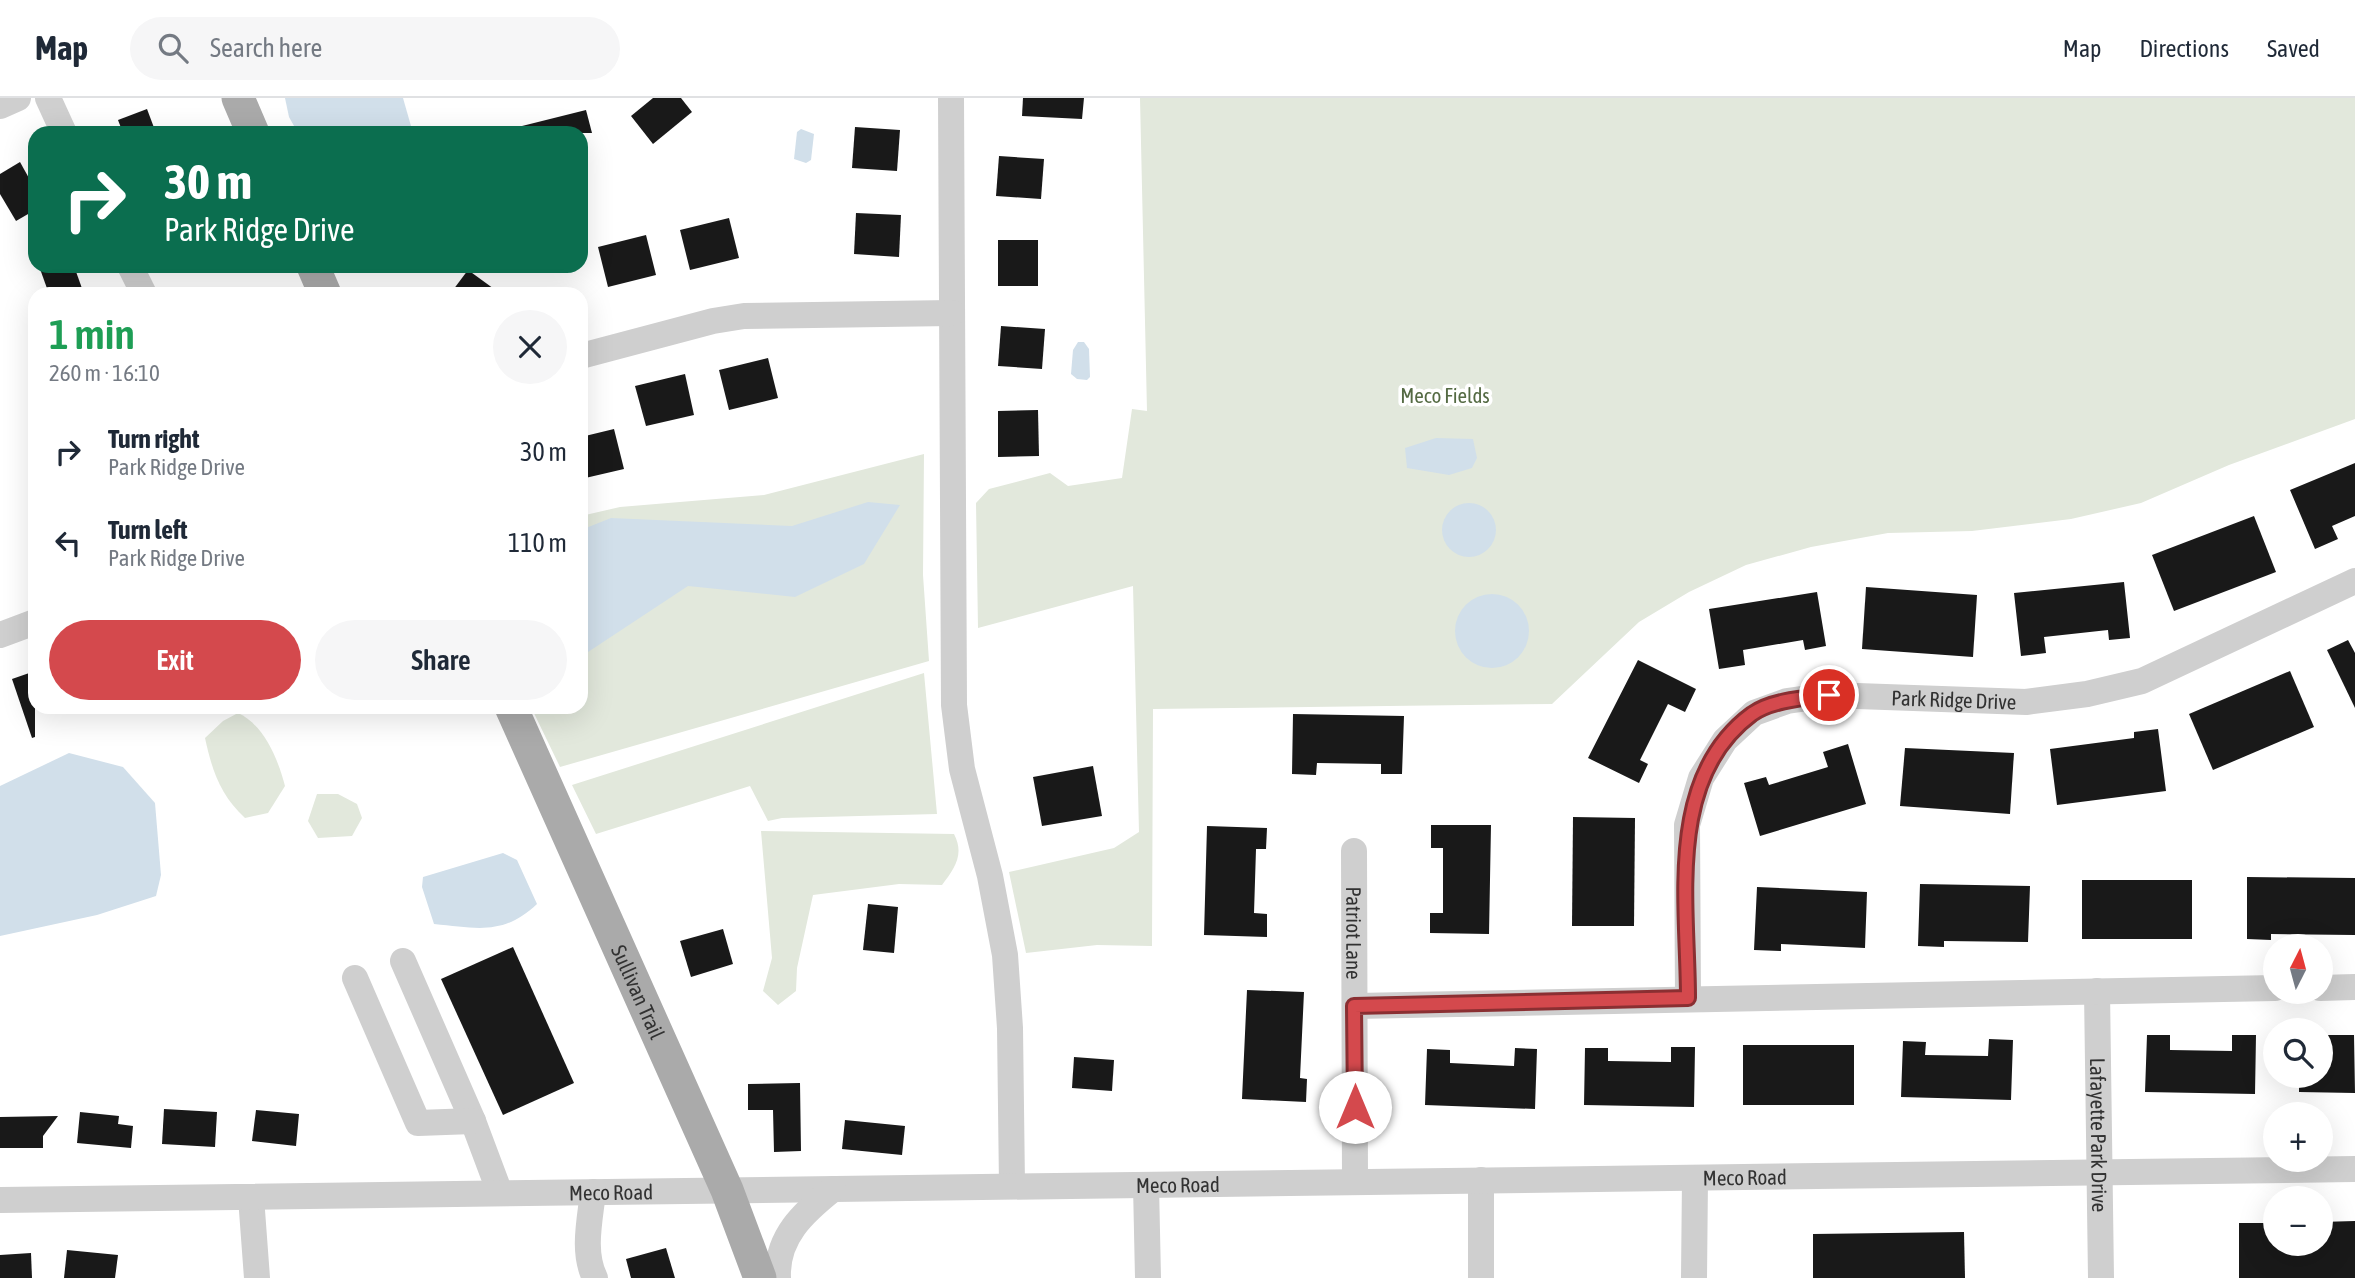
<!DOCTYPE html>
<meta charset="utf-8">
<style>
:root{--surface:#fff;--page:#f6f6f7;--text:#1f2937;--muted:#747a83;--line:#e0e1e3;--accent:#d4494d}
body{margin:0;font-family:"Asap Condensed",sans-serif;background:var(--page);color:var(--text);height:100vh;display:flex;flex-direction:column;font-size:26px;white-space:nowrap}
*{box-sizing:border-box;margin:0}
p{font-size:23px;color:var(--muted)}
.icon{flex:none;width:38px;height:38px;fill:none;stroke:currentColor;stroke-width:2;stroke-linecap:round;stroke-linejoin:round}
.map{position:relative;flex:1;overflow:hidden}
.sheet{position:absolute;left:28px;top:189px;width:560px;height:427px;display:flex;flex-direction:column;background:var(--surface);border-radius:21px;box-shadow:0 7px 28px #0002}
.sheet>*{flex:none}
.hud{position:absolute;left:28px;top:28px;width:560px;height:147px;border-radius:21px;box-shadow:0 7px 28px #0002;background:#0b6e4f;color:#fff;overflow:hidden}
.needle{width:46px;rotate:6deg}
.fabs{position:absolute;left:2263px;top:836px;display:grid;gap:14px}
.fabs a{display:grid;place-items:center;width:70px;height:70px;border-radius:50%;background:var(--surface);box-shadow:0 7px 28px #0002;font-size:35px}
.pin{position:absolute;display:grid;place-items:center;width:60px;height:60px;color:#fff;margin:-30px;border:4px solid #fff;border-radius:50%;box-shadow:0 2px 7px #0007}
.me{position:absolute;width:77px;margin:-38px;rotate:0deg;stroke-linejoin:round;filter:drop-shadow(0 0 5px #0008)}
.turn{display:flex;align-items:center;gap:24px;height:147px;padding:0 21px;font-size:32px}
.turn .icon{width:91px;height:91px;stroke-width:2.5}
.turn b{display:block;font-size:49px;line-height:60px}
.round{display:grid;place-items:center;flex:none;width:74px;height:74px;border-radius:37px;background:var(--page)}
.headline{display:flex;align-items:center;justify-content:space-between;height:119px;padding:0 21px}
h1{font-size:42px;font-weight:600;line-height:52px;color:#1e9e55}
.action{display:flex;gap:14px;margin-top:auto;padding:14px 21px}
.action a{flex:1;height:80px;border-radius:42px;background:var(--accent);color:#fff;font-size:28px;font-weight:600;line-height:80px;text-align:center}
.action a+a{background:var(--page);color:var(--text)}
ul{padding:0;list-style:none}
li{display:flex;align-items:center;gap:21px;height:91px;padding:0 21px}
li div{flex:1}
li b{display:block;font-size:26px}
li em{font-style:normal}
header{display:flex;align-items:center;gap:42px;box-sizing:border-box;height:98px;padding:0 35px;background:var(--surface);border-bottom:2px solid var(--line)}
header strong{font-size:33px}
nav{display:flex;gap:38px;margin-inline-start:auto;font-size:24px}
.search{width:490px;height:63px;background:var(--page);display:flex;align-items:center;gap:18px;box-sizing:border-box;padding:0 24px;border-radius:38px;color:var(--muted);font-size:26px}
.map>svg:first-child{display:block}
.green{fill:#e2e8dc}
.water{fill:#d1dfea}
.building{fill:#191919}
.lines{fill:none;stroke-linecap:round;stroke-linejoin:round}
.minor{stroke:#cfcfcf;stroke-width:26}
.major{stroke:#aaa;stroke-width:33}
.route-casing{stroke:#8a2f32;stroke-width:18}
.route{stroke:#d4494d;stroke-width:12}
.labels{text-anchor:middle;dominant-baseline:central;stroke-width:7;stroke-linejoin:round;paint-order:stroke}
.park-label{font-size:21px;fill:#546a43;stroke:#fff}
.street-label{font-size:21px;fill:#323232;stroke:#fff}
</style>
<header>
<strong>Map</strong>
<div class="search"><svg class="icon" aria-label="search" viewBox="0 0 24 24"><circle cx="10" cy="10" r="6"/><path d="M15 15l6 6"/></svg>Search here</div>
<nav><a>Map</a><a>Directions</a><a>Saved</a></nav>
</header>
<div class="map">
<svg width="2355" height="1180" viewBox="0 0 2355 1180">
<rect width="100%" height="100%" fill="#fff"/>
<g class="green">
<path d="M1140 0H2355V321L2229 367 2141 405 2071 421 1972 433 1888 435 1811 449 1746 467 1689 494 1639 524 1552 606 1153 611 1152 848 1097 847 1026 855 1009 774 1114 750 1139 734 1133 488 978 530 976 405 989 391 1050 375 1068 388 1122 380 1132 311 1147 313Z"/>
<path d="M924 356 923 477 929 563 560 669 531 609H581V418L620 409 764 397Z"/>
<path d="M924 575 937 716 782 720 768 723 750 688 596 736 572 687Z"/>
<path d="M238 615C264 627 278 661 285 688L268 715 245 720C220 697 212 672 205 640L223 623Z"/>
<path d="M317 696H338L357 706 362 720 352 738 318 740 308 723Z"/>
<path d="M761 733 954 736C965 757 954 771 942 787L899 786 813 797 797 870 796 893 778 907 763 893 772 860Z"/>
</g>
<g class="water">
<path d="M285 0H403L413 35H298L289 19Z"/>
<path d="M801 31 814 36 811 62 806 65 794 61 797 34Z"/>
<path d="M1078 244H1084L1089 251 1090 279 1087 282 1077 281 1071 276 1073 252Z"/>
<path d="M1436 340 1473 341 1477 360 1472 370 1449 377 1407 370 1405 350Z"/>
<path d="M868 404 900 407 864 466 795 499 688 488 585 556 581 555V432L611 420 792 428Z"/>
<circle cx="1469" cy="432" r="27"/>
<circle cx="1492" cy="533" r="37"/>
<path d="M69 655 123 669 155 705 161 777 156 798 97 817 0 838V688Z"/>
<path d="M503 755 517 762 537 806C503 838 477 830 434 826L422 789 423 779Z"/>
</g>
<g class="building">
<path d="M653 0H681L692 14 653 46 631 18Z"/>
<path d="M1023 0H1084L1082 21 1022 18Z"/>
<path d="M147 11 156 35H123L118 22Z"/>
<path d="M586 12 592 35H519L518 29Z"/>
<path d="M855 29 900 32 897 73 852 70Z"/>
<path d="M999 58 1044 61 1041 101 996 98Z"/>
<path d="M20 64 35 91V112L16 123 0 96V76Z"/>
<path d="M856 115 901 117 899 159 854 156Z"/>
<path d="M729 120 739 160 690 172 680 132Z"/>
<path d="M646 137 656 177 608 189 598 149Z"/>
<rect x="998" y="142" width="40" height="46"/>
<path d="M39 168H74L84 196H49Z"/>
<path d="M468 172 501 196H450Z"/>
<path d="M1001 228 1045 231 1042 271 998 268Z"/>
<path d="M768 260 778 300 729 312 719 272Z"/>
<path d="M685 276 694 317 646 328 635 288Z"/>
<path d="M1038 312 1039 358 998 359V313Z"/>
<path d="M614 331 624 371 581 381V339Z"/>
<path d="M2355 365V418L2332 428 2338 441 2315 451 2290 392Z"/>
<path d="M2254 418 2276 474 2174 513 2152 457Z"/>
<path d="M2124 484 2130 540 2109 542 2108 532 2044 539 2046 555 2021 558 2014 495Z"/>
<path d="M1866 489 1977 497 1973 559 1862 551Z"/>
<path d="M1817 494 1826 548 1805 552 1803 542 1743 552 1745 567 1719 571 1709 511Z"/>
<path d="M2348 542 2355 555V610L2327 552Z"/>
<path d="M1638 562 1696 591 1685 614 1668 606 1640 662 1648 666 1639 685 1588 660Z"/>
<path d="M35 573V639L32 640 12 581Z"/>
<path d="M2290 573 2314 629 2213 672 2189 616Z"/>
<path d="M1293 616 1404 618 1402 676H1381V666L1317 665 1316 677 1292 676Z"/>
<path d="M2158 631 2166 693 2057 707 2050 651 2134 640V634Z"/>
<path d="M1848 646 1866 706 1760 738 1744 685 1766 679 1769 687 1828 669 1823 654Z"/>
<path d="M1905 650 2014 655 2010 716 1900 708Z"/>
<path d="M1093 668 1102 718 1042 728 1033 679Z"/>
<path d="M1573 719 1635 720 1634 828H1572Z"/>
<path d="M1431 727H1491L1489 836 1430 835V815H1443V750H1431Z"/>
<path d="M1207 728 1267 730 1266 751H1256L1254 815 1267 816V839L1204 837Z"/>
<path d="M2247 779 2355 780V837L2271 836V842L2247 841Z"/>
<rect x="2082" y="782" width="110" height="59"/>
<path d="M1920 786 2030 788 2028 844 1944 843V849L1918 848Z"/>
<path d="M1757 789 1867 794 1865 850 1781 846V853L1754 852Z"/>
<path d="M868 806 898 809 894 855 863 852Z"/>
<path d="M723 831 733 866 691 879 680 843Z"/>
<path d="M513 849 574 985 503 1017 441 881Z"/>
<path d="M1247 892 1304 894 1300 980 1307 981 1306 1004 1242 1001Z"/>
<path d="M2147 937H2170V952L2232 953V937H2256L2255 996 2145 994Z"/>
<path d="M2320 937H2354L2355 995 2299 994V978H2320Z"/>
<path d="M1989 941 2013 942 2011 1002 1901 999 1903 943 1926 944 1925 957 1988 958Z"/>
<rect x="1743" y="947" width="111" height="60"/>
<path d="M1671 949H1695L1694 1009 1584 1007 1585 950H1608V963L1671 964Z"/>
<path d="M1515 950 1537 951 1535 1011 1425 1007 1427 951 1450 952V965L1514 968Z"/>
<path d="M1074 959 1114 962 1112 993 1072 990Z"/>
<path d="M800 985 801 1053 774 1054 773 1012H748V986Z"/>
<path d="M164 1011 217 1014 215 1049 162 1046Z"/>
<path d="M256 1012 299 1016 296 1048 252 1043Z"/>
<path d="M80 1014 119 1018 118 1026 133 1028 131 1050 77 1045Z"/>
<path d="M58 1018 43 1038V1050H0V1019Z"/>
<path d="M845 1022 905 1028 902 1057 842 1051Z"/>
<path d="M2355 1123V1180H2239V1125H2275V1146H2320V1124Z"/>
<path d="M1964 1134 1965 1180H1813V1136Z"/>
<path d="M666 1150 675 1180H631L626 1161Z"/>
<path d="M67 1152 118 1157 115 1180H64Z"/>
<path d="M31 1155 32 1180H0V1157Z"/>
</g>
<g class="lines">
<g class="minor">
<path d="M48 0 64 35"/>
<path d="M951 0 954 607 962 671 990 778 1005 857 1010 930 1012 1088"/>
<path d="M0 8 18 0"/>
<path d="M130 168 144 196"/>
<path d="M581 258 713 223 744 218 952 215"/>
<path d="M0 537 35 524"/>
<path id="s1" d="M1354 753 1355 1084"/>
<path d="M403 863 473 1023 500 1095"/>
<path d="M355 880 418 1025 473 1023"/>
<path d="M2320 890 2355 889"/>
<path id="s2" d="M2097 893 2101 1180"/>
<path id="s3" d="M1688 900 1687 727 1701 680 1725 642 1754 615 1787 603 1829 597 2026 604 2087 596 2142 583 2355 483"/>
<path d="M1355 908 2275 890"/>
<path d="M1481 1082V1180"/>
<path d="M1146 1087 1148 1180"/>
<path d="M593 1094C590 1122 582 1154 595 1180"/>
<path d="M251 1099 257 1180"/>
<path id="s4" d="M0 1102 2355 1071"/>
<path d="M778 1180C776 1139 804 1114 833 1091"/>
<path d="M1694 1180 1695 1080"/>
</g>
<g class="major">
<path d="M238 0 253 35"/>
<path d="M313 168 325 196"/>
<path id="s5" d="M511 609 727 1092 760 1180"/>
</g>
</g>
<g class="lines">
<defs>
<path id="route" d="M1355 1009 1354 908 1688 900C1688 806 1665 680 1752 616 1772 602 1805 600 1829 597"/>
</defs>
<use href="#route" class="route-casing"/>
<use href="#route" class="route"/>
</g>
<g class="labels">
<g class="park-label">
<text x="1445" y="297">Meco Fields</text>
</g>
<g class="street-label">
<text stroke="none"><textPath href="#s3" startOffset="509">Park Ridge Drive</textPath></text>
<text stroke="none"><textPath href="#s1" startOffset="82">Patriot Lane</textPath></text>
<text stroke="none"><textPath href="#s5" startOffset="312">Sullivan Trail</textPath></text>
<text stroke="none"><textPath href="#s2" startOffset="144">Lafayette Park Drive</textPath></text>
<text stroke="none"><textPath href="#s4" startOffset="1745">Meco Road</textPath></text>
<text stroke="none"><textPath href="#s4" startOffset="1178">Meco Road</textPath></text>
<text stroke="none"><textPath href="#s4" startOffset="611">Meco Road</textPath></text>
</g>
</g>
</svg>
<div class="fabs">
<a><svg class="needle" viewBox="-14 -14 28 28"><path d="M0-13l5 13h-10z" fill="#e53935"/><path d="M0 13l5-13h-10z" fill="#747a83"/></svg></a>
<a><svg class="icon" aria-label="search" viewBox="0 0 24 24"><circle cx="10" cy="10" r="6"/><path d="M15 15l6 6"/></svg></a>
<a>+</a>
<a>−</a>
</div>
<div class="pin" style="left:1829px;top:597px;background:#d93025"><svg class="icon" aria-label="arrive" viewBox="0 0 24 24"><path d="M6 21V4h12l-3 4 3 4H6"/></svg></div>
<svg class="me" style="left:1355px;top:1009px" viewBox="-20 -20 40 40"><circle r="19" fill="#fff"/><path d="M0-13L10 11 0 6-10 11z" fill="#d4494d"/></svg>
<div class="hud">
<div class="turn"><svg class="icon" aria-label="right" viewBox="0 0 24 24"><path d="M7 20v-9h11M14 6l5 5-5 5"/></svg><div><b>30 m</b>Park Ridge Drive</div></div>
</div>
<section class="sheet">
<div class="headline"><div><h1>1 min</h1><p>260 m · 16:10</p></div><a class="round"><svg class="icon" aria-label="close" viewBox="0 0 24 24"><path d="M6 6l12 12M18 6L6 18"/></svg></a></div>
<ul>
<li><svg class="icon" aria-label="right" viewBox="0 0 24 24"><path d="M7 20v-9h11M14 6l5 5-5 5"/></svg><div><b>Turn right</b><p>Park Ridge Drive</p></div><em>30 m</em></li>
<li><svg class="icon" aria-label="left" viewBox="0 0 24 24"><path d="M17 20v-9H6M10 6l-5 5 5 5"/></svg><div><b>Turn left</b><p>Park Ridge Drive</p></div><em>110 m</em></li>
</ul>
<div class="action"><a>Exit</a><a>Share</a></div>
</section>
</div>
